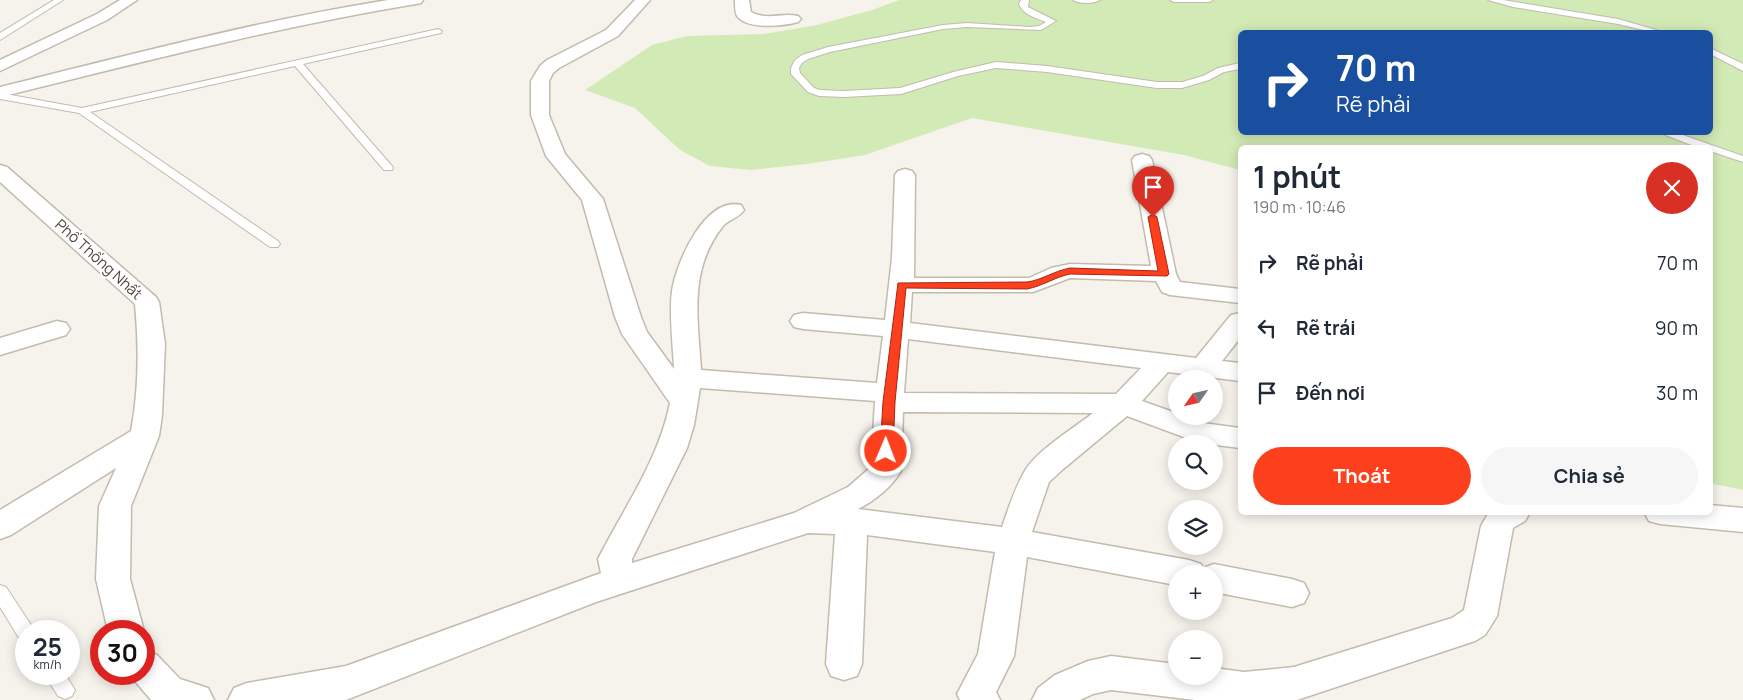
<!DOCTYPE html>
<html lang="vi">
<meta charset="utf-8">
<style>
:root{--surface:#fff;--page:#f6f6f7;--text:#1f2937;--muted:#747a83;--accent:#fc3f1d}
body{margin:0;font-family:Manrope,sans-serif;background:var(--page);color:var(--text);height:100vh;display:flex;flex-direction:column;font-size:19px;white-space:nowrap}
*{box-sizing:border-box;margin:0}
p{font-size:16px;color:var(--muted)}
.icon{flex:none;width:28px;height:28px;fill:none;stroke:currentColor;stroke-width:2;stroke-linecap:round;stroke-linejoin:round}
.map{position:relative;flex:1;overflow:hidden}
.drawer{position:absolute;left:1238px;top:145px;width:475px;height:370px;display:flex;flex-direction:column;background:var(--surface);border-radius:8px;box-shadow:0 2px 12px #0003}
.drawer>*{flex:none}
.banner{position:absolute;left:1238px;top:30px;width:475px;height:105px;border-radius:8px;box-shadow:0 2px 12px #0003;background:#1a4fa0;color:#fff;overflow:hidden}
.needle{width:32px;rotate:236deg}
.fabs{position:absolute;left:1168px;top:370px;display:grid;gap:10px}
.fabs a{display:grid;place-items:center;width:55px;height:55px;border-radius:50%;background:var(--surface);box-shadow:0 2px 12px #0003;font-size:25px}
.speed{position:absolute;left:15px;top:620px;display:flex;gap:10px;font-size:25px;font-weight:700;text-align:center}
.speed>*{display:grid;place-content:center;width:65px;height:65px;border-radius:50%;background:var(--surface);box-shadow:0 2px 12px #0003;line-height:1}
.speed small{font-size:12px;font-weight:400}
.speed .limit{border:8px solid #d22;background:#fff;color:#111}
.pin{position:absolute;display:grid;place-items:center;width:42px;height:42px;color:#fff;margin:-51px -21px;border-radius:50% 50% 50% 0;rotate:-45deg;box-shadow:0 0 5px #0007}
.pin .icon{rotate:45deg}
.me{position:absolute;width:55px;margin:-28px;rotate:1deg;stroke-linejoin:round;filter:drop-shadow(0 0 4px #0008)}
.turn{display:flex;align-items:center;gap:18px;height:105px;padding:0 15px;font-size:22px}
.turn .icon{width:65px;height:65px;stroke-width:2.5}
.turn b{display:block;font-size:35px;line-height:42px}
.round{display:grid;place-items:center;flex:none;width:52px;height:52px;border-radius:26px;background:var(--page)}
.summary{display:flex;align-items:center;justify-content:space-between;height:85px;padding:0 15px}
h1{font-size:30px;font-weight:700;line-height:38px}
.primary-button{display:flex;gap:10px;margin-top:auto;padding:10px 15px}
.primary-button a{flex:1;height:58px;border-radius:30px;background:var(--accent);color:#fff;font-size:20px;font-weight:700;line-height:58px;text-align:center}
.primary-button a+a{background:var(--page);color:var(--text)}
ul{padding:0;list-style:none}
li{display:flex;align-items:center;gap:15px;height:65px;padding:0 15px}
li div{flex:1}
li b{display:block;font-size:19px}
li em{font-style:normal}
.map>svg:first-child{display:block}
.green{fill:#d2eab5;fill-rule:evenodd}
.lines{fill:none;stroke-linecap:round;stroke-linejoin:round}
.service-casing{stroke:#c2bbae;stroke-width:2}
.minor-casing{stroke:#c2bbae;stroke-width:3}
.service{fill:#fff;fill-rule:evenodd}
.minor{fill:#fff;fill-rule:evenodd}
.route{fill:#fc3f1d;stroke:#a42913}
.labels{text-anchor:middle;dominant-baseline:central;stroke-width:4;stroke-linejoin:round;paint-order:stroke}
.street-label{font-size:15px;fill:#4b4439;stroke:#fff}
</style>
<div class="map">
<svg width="1743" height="700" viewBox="0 0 1743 700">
<rect width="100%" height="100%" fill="#f6f3ec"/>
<path class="green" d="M899 0H1743V490L1714 484 1710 479V148H1240V170L1184 155 972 118 865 155 807 164 751 170 710 166 680 150 635 108 585 90 652 45 687 36 764 34 817 25 872 10ZM1240 32H1710V132H1240Z"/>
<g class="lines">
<defs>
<g id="service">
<path d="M54 0H63L0 40V33Z"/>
<path d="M1021 0H1029L1028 7 1056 21 1041 30 967 27 943 29 830 52 808 59 802 63 799 68 800 73 814 88 820 90 844 91 900 88 953 72 996 62 1047 66 1157 82H1182L1203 76 1218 68 1240 63V69L1224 72 1209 80 1182 88H1157L1047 72 996 68 958 76 901 94 844 97 819 96 808 92 791 74V68L795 60 802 55 828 47 943 25 967 23 1030 27 1039 26 1046 22C1036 18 1022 14 1019 4Z"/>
<path d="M1073 0H1100C1094 4 1079 4 1073 0Z"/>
<path d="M1170 0H1213L1209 2H1174Z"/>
<path d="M1488 0H1503L1618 19 1663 32H1652L1618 24 1513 7Z"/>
<path d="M438 29 442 31 441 33 303 64 392 166 393 168 392 170H384L295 66 90 112 278 241 280 244 278 247H270L79 113 0 99V93L82 108Z"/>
<path d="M1710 48 1743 64V71L1710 54Z"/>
<path d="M1658 132H1674L1743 156V162L1710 151V148H1699Z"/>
<path d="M0 585 6 587 35 631H26V640L19 638 0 607Z"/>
<path d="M44 674H65L75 690 72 696 65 699 58 696Z"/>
</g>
<g id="minor">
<path d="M120 0H137L107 20 0 71V60L97 14Z"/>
<path d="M388 0H423L421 3 416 4C276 27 138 63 0 97V87C128 55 257 21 388 0Z"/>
<path d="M635 0H650L618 36 559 68 553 73 549 81V115L565 154 603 199 641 317 647 332 674 369C673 345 669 313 672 291 676 263 705 196 741 205L744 210C739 218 729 219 723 226 688 270 698 319 701 370L877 383 883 336 803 329 794 327 790 321 794 315 803 313 885 320 892 258 895 175 898 171 905 169 912 171 915 175 914 278H1029L1051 268 1070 264 1151 266 1132 160 1135 156 1142 154 1149 156 1152 160 1176 274 1180 282 1240 289V303L1170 295 1162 292 1156 281 1070 278 1033 292H912L910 323 1196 358 1231 315 1240 313V338L1222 361 1240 363V381L1168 372 1142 401 1176 413V416H1185L1203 423 1240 428V448L1200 443 1127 416 1062 470 1049 482 1032 532 1189 560 1201 564 1203 568 1214 564 1292 579 1304 583 1309 593 1304 603 1292 607 1214 592V574H1176V585L1027 557 1014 656 996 692 1000 700H960L957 694 978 654 995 552 867 535 862 664 857 676 844 680 831 676 826 664 835 534 808 533 596 602 346 700H228L234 688 247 683 346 666 601 573 598 559C624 508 659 459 670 403L622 334 615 317 582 200 546 156 531 115V81L540 66 547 60 606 30ZM908 339 1141 368 1116 394 904 393ZM700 388 875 401 871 467 848 487 794 513 632 563V559L687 448 694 425ZM903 412 1093 413C1074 428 1038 450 1026 469 1015 487 1009 507 1002 527L858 509C874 501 892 487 901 471Z"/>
<path d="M735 0H749L751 12C767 21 782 12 798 16L801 19 798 22C784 26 747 30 737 16 735 12 735 5 735 0Z"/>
<path d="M0 165 7 167 156 297 159 302 165 344 162 415 159 436 131 506 130 579 144 631H108L96 579 99 506 116 468 11 535 0 539V510L131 431C139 389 139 346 135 304L0 182Z"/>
<path d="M57 321 66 323 70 329 66 335 0 355V338Z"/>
<path d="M1710 505 1743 508V532L1660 524 1649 521 1644 512H1710Z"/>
<path d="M1489 512H1530L1525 521 1513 528 1497 616 1485 635 1475 641 1297 700H1195L1111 690 1093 694 1080 700H1032L1038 688 1055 675 1088 661 1111 656 1176 664V676H1214V668L1244 672 1294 667 1452 618 1464 610 1481 526Z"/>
<path d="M144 651 157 655 180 679 208 688 214 700H151L129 674H144Z"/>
</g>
</defs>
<use href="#service" class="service-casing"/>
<use href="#minor" class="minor-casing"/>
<use href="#service" class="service"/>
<use href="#minor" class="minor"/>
</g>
<path class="route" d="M1153 214 1157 217 1169 274 1167 276 1070 274C1055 277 1043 286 1027 289L906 288 895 402 893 451 891 455H882L880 451 883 402 898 283 1027 282C1042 280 1054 271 1070 268L1158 271 1148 217Z"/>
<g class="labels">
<g class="street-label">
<text transform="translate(99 259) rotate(42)">Phố Thống Nhất</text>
</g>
</g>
</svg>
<div class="fabs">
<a><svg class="needle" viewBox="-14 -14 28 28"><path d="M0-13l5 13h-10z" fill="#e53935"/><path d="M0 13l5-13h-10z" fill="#747a83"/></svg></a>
<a><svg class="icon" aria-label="search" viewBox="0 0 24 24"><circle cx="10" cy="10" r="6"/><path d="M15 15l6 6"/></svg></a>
<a><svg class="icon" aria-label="layers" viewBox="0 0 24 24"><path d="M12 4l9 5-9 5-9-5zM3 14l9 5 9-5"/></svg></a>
<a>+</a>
<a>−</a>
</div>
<div class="speed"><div>25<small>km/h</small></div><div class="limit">30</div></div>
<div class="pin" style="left:1153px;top:217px;background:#d93025"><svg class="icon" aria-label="arrive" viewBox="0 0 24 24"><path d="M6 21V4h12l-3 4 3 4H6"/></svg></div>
<svg class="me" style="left:886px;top:451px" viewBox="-20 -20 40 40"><circle r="17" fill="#fc3f1d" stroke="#fff" stroke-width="3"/><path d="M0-11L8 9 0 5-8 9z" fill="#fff"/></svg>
<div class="banner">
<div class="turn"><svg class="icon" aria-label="right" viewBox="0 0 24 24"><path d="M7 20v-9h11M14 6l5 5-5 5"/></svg><div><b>70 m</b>Rẽ phải</div></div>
</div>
<section class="drawer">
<div class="summary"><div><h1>1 phút</h1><p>190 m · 10:46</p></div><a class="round" style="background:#d93025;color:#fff"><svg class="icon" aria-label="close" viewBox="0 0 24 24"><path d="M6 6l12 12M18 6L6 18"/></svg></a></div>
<ul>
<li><svg class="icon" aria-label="right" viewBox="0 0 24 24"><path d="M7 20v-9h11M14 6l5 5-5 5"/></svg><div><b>Rẽ phải</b></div><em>70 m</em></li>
<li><svg class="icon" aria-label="left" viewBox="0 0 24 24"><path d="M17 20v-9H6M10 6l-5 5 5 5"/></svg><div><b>Rẽ trái</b></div><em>90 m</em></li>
<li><svg class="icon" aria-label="arrive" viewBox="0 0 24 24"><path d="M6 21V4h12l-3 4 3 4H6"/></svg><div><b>Đến nơi</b></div><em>30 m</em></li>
</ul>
<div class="primary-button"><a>Thoát</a><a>Chia sẻ</a></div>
</section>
</div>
